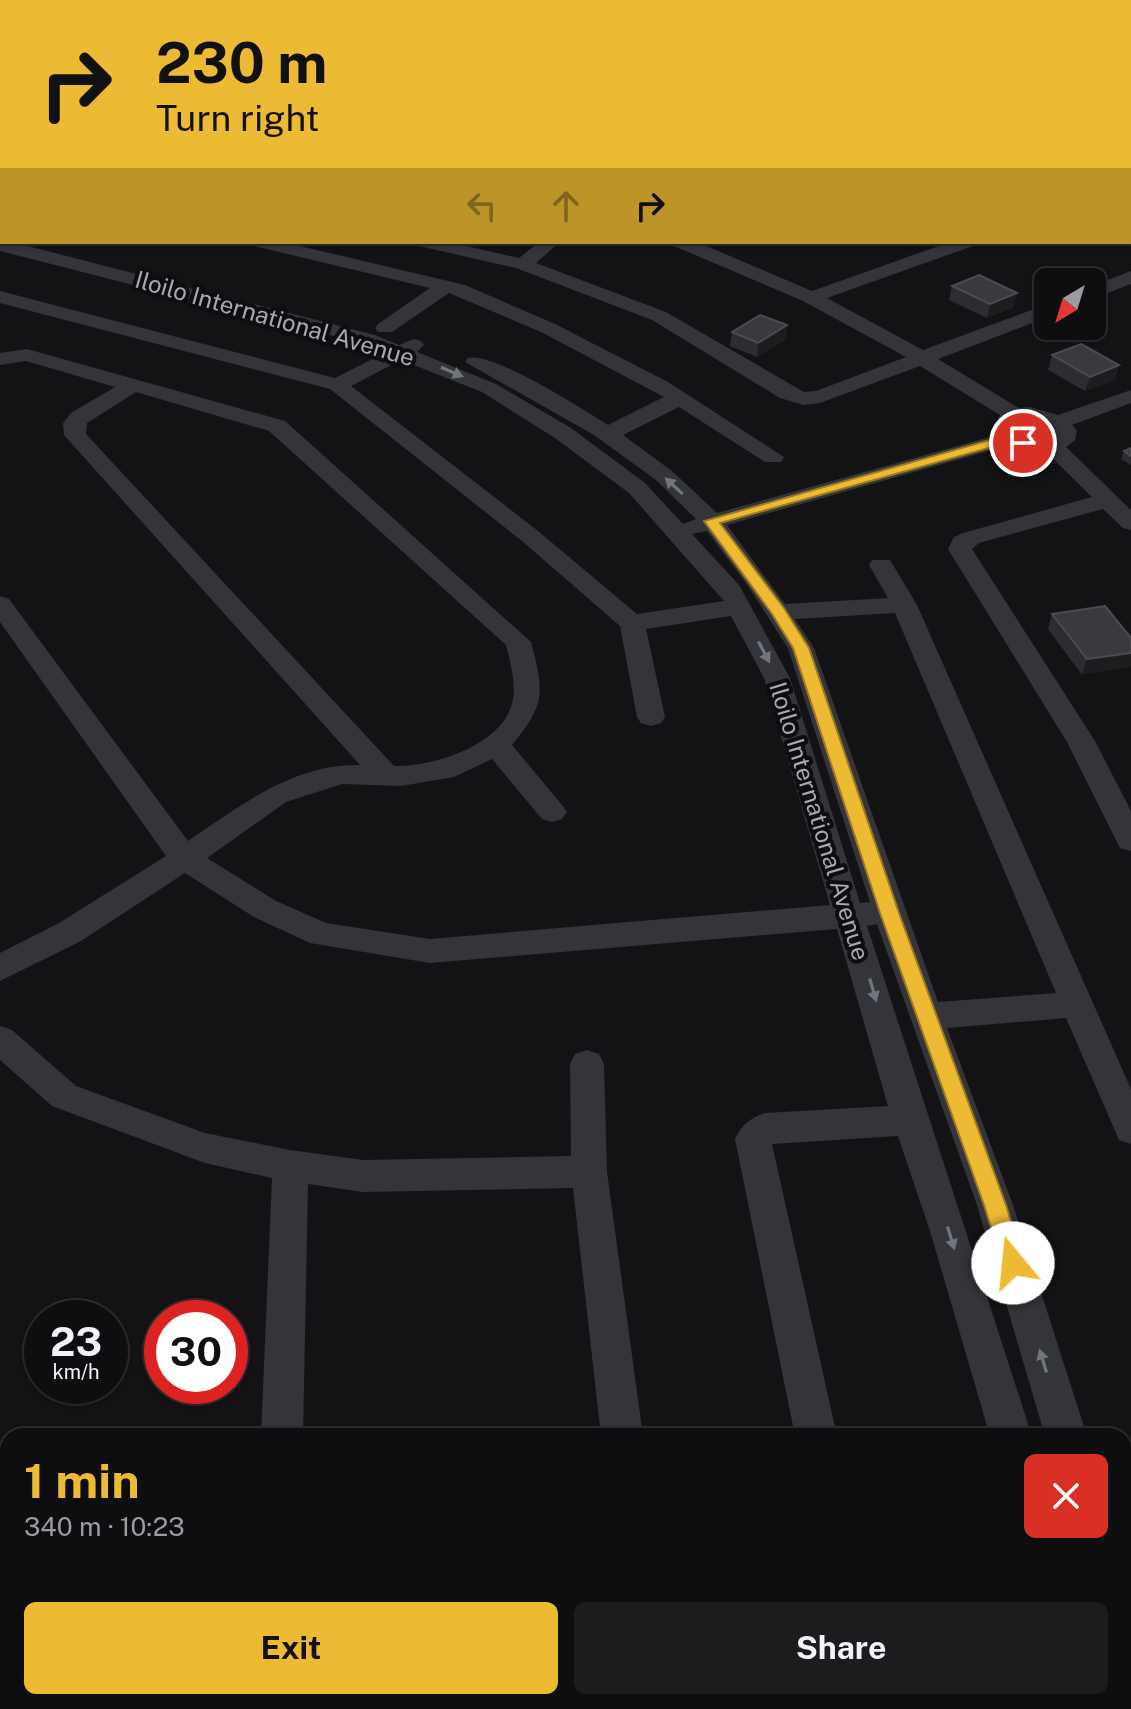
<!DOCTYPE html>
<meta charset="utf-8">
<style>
:root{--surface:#0e0e10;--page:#1c1c1e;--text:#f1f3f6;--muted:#9b9c9f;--line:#2e2e30;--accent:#edba33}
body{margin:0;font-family:"Public Sans",sans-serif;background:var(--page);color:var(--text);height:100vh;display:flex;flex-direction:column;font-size:30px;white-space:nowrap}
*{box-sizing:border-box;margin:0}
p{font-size:26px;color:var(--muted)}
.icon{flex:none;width:44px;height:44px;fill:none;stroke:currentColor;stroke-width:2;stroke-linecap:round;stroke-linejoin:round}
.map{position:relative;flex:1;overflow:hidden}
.side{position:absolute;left:0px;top:1428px;width:1132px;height:282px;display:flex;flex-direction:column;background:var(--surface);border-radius:24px 24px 0 0;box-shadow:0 2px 6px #0004,0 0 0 2px var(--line)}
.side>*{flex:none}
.hud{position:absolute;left:0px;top:0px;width:1132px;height:244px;box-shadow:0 2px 6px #0004,0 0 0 2px var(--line);background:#edba33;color:#111;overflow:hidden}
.needle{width:52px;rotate:218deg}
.fabs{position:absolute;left:1034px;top:268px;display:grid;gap:16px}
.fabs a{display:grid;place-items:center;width:72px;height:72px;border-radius:12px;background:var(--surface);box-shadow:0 2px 6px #0004,0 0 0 2px var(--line);font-size:40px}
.speed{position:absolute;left:24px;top:1300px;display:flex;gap:16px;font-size:40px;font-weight:700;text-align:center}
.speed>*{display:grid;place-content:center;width:104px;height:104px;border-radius:50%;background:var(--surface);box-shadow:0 2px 6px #0004,0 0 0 2px var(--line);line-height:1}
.speed small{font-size:20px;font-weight:400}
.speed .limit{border:12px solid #d22;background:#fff;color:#111}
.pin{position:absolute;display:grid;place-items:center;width:68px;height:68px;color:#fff;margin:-34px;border:4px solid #fff;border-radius:50%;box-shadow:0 2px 8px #0007}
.me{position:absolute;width:88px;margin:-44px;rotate:343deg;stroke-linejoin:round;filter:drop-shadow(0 0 6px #0008)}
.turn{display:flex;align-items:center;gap:28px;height:168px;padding:0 24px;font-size:36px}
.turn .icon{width:104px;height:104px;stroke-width:2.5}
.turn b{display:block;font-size:56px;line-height:68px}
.lanes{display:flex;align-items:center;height:76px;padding:0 24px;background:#0003;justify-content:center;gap:40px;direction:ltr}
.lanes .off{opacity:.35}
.round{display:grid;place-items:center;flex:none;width:84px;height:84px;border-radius:12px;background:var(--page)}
.summary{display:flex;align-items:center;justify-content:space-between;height:136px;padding:0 24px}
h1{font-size:48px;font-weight:700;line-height:60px;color:var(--accent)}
.action{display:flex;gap:16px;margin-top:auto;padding:16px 24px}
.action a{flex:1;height:92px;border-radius:12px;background:var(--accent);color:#111;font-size:32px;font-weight:700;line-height:92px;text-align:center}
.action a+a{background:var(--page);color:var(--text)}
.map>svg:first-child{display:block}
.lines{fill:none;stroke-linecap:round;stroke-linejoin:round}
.minor{fill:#34353a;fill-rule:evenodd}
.wall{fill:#2d2c30}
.shaded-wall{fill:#1d1d1f}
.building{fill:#3a3a3e;stroke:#4b4b51;stroke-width:2}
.oneway{fill:#72757e}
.route{fill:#edba33;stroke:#9a7921;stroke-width:2}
.labels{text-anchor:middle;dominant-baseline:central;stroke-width:8;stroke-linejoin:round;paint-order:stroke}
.street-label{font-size:24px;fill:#a5a9b5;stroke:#0e0e10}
</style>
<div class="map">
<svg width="1131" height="1709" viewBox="0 0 1131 1709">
<rect width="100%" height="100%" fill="#131315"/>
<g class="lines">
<g class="minor">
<rect x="18" y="0" width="14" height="2"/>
<rect x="0" y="62" width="2" height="10"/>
<path d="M2 144V154L0 155V145Z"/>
<rect x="1130" y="178" width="1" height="10"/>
<path d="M0 239 375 335 399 345 414 339 421 341 424 345 417 352 496 384 571 428 645 483 683 524 696 519 656 480 594 435 465 362 468 358C493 351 584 410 608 425L664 397 541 332 449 293 392 332H378L375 328 378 324 430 288 254 246 251 242H283L465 285 555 324 668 382 784 457 781 462H765L679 407 623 435 672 471 717 513 997 435 992 429 1000 415 920 366 820 403 803 405 780 398 652 320 516 268 419 246 416 242H449L519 258 539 242H560L536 263 666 312 804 392 816 391 906 357 803 301 674 246 671 242H697L812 291 950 242H976L973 246 827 298 923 350 1048 304V317L938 359 1019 408 1030 407 1058 415 1131 390V403L1072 425 1077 431 1075 440 1066 447 1131 510V530L1123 528 1103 509 979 543 972 549 1095 741 1131 811V851L1120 848 1067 742 948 549 954 537 963 533 1092 497 1046 452H1032L1010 445 727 525 785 604 888 598 869 565 872 560H890L917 605 1131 1089V1144L1119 1140 1066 1018 947 1028 1013 1205 1087 1436H1045L977 1205 877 924 867 926 1032 1436H990L930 1231 898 1136 772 1144 837 1436H795L735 1139C742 1125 750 1118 765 1113L888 1106 837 929 430 963 310 943 254 917 185 873 81 941 0 981V953L59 923 166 856 0 622V596L9 599 188 841C239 806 295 763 360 765L64 435 63 423 71 413 115 387 26 361 0 365V353L27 349 285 421 531 642C544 692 546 704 512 745L562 805 567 812 562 819 552 822 542 819 492 759 454 777 401 786 342 784 286 802 207 858 276 901 326 923 430 939 830 905 764 678 731 616 646 629 665 717 661 723 651 726 641 723 637 717 620 626 522 541 330 389 0 303V291L335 378 384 353 361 343 0 251ZM401 360 482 392 555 438 629 493 724 601 637 614 538 531 351 386ZM136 392 269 431 506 645C511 666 519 691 509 712 492 748 431 767 394 766L86 434 87 423ZM1029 420 1051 427 1054 436 1032 438 1014 428 1021 421ZM707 531 748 586 788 648 870 902 860 903 790 678 739 585 692 534ZM895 613 1056 993 938 1002 814 648 795 619Z"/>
<path d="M1131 271V284L1092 299V286Z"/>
<path d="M0 1026 12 1030 76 1086 205 1133 290 1150 363 1160 571 1156 570 1064 575 1054 587 1050 599 1054 604 1064 607 1172 643 1436H601L573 1188 363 1192 308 1184 303 1436H261L272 1178 205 1163 52 1106 0 1060Z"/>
<path d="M1124 1601 1131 1604V1669L1124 1666Z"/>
<path d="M291 1702H337L339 1709H293Z"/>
<rect x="633" y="1702" width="46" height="7"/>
<path d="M848 1702H894L895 1709H849Z"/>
<path d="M1069 1702H1115L1118 1709H1072Z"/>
</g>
</g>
<g class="wall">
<path d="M886 0H1131V29H1130V2H889Z"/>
<path d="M952 286 1014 307 987 318 949 300Z"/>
<path d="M787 325 785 340 757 357 730 346 732 332Z"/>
<path d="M1052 355 1119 365 1115 380 1085 391 1048 370Z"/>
<path d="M1131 448V465L1121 459 1124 451Z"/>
<path d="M1105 606 1082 675 1048 629 1052 614Z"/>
</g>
<g class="shaded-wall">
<path d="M340 0H354L355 2H340Z"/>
<path d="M1001 0H1106L1090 2H1003Z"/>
<path d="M1017 293 1014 307 987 318 990 304Z"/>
<path d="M787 325 785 340 757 357 758 343Z"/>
<path d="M1119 365 1115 380 1085 391 1090 377Z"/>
<path d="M1131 653V667L1082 675 1087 659Z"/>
</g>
<g class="building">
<path d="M11 0 12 2H2V11H1L0 1Z"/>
<path d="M201 0H212L214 2H203Z"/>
<path d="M913 0H934L937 2H916Z"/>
<path d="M939 0H962L965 2H942Z"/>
<path d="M1074 0H1131V1L1057 2Z"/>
<path d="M979 275 1017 293 990 304 952 286Z"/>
<path d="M760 315 787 325 758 343 732 332Z"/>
<path d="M1081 344 1119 365 1090 377 1052 355Z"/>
<path d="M1131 448V456L1124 451Z"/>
<path d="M1105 606 1131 638V653L1087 659 1052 614Z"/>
</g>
<defs><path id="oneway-solid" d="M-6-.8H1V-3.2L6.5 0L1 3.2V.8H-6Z" transform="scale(2)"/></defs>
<g class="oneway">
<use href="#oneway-solid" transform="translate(452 372) rotate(23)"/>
<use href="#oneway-solid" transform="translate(674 486) rotate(-137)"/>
<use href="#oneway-solid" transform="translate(764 652) rotate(62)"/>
<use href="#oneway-solid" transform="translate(873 990) rotate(74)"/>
<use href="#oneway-solid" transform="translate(951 1238) rotate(73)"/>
<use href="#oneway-solid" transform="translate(1043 1361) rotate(-107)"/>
</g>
<path class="route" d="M1011 434 1030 443 1023 447 1010 442 720 523 784 608 809 648 899 913 1006 1205 1024 1263 1021 1270 1013 1273 1005 1270 1002 1263 984 1205 880 913 793 648 772 614 704 521Z"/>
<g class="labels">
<g class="street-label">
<text transform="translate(275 318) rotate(16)">Iloilo International Avenue</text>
<text transform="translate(820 821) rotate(73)">Iloilo International Avenue</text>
</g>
</g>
</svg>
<div class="fabs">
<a><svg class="needle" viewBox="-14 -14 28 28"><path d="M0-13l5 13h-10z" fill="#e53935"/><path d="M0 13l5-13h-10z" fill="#9b9c9f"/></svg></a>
</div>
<div class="speed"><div>23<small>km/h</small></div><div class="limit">30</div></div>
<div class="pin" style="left:1023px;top:443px;background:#d93025"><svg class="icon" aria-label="arrive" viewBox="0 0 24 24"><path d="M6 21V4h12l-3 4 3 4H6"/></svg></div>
<svg class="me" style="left:1013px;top:1263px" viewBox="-20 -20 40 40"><circle r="19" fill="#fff"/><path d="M0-13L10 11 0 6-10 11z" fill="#edba33"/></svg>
<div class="hud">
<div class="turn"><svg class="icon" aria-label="right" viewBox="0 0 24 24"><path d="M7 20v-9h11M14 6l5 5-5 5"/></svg><div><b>230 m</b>Turn right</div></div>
<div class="lanes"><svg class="icon off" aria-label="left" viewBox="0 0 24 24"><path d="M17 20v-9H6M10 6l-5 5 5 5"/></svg><svg class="icon off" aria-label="ahead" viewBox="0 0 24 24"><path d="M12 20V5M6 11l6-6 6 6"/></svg><svg class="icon" aria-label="right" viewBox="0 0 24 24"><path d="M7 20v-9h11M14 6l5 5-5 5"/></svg></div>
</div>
<section class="side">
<div class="summary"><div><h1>1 min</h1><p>340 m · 10:23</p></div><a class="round" style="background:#d93025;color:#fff"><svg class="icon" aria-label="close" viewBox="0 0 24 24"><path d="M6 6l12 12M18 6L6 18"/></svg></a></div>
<div class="action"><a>Exit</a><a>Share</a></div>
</section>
</div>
